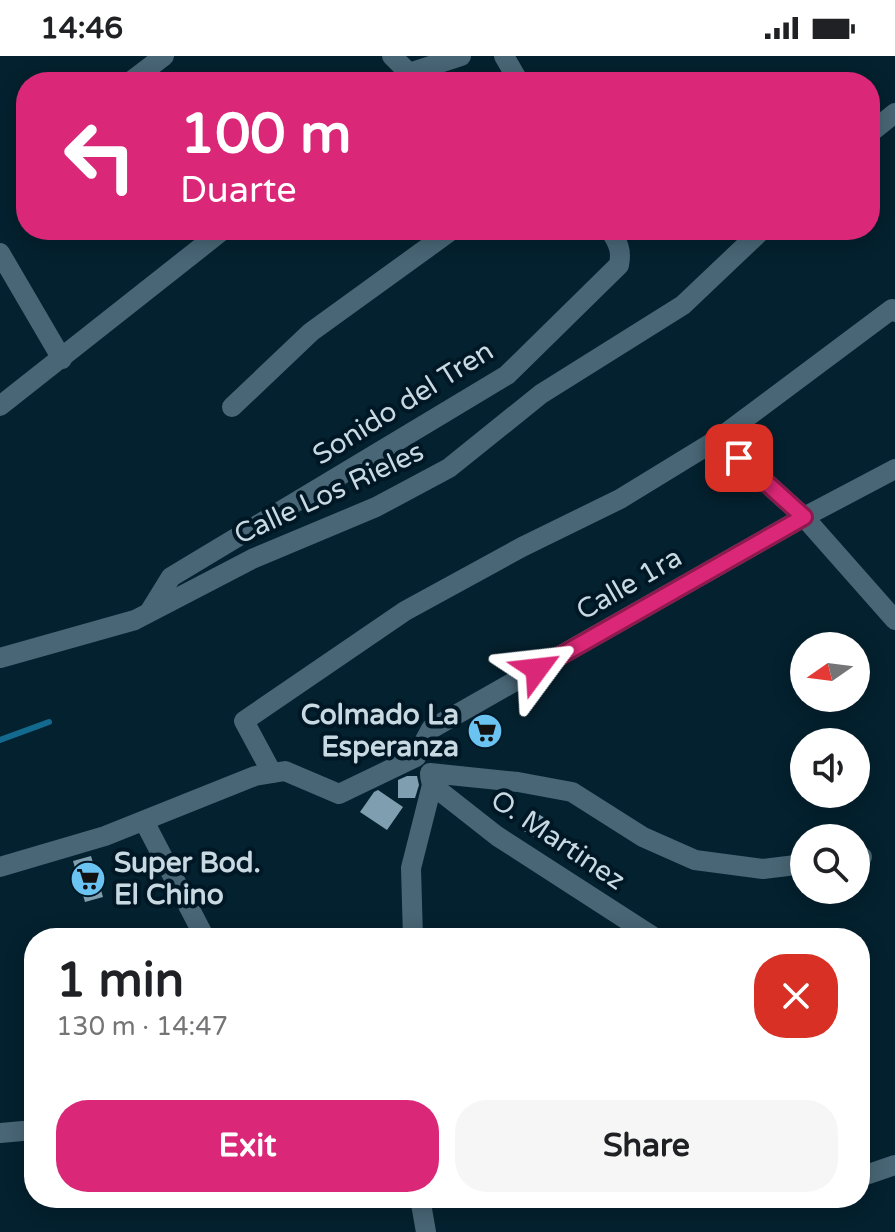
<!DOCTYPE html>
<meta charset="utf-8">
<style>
:root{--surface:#fff;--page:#f6f6f6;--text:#202124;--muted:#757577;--accent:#db2777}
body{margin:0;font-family:"Varela Round",sans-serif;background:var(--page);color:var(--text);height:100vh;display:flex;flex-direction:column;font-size:30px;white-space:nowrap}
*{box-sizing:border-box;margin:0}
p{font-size:26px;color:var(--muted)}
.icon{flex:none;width:44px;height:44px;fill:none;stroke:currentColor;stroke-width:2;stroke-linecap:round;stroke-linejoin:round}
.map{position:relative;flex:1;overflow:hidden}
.panel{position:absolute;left:24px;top:872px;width:846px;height:280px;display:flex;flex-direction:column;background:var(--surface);border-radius:32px;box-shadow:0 4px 20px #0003}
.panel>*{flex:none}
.hud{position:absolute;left:16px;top:16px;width:864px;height:168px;border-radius:32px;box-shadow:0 4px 20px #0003;background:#db2777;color:#fff;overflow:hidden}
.needle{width:52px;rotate:256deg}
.buttons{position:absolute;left:790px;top:576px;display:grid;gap:16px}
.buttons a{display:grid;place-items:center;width:80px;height:80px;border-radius:50%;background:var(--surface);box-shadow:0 4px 20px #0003;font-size:40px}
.pin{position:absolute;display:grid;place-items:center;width:68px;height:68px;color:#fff;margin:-34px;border-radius:16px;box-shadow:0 4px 12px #0006}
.me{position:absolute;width:88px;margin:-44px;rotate:60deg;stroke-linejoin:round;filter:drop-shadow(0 0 6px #0008)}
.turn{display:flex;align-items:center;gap:28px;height:168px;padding:0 32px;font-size:36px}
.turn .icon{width:104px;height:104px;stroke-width:2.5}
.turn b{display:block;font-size:56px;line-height:68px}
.round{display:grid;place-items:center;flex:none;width:84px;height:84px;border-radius:32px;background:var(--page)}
.summary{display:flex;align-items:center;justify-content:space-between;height:136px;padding:0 32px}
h1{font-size:48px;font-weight:700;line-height:60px}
.cta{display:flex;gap:16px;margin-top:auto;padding:16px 32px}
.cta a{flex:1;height:92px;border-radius:32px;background:var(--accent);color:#fff;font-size:32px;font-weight:700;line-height:92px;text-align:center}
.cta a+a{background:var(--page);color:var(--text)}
.status{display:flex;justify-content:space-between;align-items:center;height:56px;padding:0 40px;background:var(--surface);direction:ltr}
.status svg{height:22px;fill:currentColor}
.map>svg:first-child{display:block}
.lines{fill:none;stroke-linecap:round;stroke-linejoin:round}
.stream{stroke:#13698e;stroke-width:6}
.building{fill:#7f9eaf}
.minor{stroke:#496676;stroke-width:20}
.route-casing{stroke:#8e194d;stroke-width:20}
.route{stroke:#db2777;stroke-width:14}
.labels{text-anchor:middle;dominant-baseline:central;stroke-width:8;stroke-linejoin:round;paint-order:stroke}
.street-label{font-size:28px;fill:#c9d9e2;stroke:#001725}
.poi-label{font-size:28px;font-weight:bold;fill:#c9d9e2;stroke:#001725;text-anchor:end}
</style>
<div class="status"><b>14:46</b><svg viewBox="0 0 49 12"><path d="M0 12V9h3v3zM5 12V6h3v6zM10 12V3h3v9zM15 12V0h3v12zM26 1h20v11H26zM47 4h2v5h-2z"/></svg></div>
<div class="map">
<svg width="895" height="1176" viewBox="0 0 895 1176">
<rect width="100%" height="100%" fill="#04212f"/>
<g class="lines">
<path class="stream" d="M0 684 49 666"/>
</g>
<g class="building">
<path d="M492 661 501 676 478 689 470 674Z"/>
<path d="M407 720H417L419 729 415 742H398V724Z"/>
<path d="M378 734 403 751 387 774 360 756 374 736Z"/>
<path d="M533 755 550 765 539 784 522 774Z"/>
<path d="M91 800 103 841 85 846 73 805Z"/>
</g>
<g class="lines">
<g class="minor">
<path d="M392 0 409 17"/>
<path d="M504 0 519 26"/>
<path d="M130 26 164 0"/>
<path d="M399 26 409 17 461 0"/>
<path d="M870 77 895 57"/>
<path d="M0 197 62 303"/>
<path d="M0 350 223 174"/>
<path d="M232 351 311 276 452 174"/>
<path d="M718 383 804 461 895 564"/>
<path d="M150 555 171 521 507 319 619 209C622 194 618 187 610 174"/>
<path d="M0 602 135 564 252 503 376 451 449 412 541 338 683 249 762 174"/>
<path d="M272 717 244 665 405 555 522 491 620 443 718 383 892 253 895 256"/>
<path d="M430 717 518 726 572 736 643 781 695 804 763 813 804 808"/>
<path d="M432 729 497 780 655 882"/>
<path d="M144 765 205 882"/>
<path d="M856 802 862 801"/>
<path d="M0 811 105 780 255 720 285 715 339 738 416 701 431 673 804 461 895 413"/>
<path d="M413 882 411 812 432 729 430 720"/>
<path d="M0 1077 34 1074"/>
<path d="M860 1121 895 1109"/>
<path d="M420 1142 426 1176"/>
</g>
</g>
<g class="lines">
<defs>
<path id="route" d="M537 613 804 461 739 402"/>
</defs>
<use href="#route" class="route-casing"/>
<use href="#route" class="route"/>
</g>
<defs>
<symbol id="supermarket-disc" viewBox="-11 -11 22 22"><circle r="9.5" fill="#6ac3f1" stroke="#001725"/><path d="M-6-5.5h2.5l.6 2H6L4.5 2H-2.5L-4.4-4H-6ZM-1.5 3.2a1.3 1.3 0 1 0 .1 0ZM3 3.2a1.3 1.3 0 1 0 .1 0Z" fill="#111"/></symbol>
</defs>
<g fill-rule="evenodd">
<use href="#supermarket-disc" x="465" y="655" width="40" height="40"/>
<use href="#supermarket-disc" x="68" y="803" width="40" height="40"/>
</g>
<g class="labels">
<g class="street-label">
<text transform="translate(403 347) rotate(-32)">Sonido del Tren</text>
<text transform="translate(329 437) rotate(-25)">Calle Los Rieles</text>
<text transform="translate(629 528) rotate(-30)">Calle 1ra</text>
<text transform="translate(558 784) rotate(34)">O. Martinez</text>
</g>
<g class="poi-label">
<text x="459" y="659">Colmado La<tspan x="459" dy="32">Esperanza</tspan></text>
<text x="114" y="807" text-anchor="start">Super Bod.<tspan x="114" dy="32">El Chino</tspan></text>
</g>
</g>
</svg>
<div class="buttons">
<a><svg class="needle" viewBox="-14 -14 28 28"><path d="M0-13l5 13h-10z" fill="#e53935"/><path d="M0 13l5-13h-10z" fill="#757577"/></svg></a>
<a><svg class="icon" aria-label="sound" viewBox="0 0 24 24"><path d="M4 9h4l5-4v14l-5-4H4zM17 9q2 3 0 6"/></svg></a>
<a><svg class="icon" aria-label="search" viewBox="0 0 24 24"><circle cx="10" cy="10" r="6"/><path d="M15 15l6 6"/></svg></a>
</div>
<div class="pin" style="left:739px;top:402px;background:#d93025"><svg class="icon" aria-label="arrive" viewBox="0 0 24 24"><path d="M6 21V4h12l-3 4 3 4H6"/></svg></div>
<svg class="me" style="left:537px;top:613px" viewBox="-20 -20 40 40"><path d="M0-17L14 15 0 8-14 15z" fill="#db2777" stroke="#fff" stroke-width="4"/></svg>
<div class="hud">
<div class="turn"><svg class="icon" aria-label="left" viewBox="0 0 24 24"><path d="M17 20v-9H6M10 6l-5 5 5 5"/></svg><div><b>100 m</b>Duarte</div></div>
</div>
<section class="panel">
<div class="summary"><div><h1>1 min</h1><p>130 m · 14:47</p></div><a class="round" style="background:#d93025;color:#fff"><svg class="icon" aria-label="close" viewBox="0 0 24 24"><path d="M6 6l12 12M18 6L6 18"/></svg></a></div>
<div class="cta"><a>Exit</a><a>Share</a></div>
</section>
</div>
